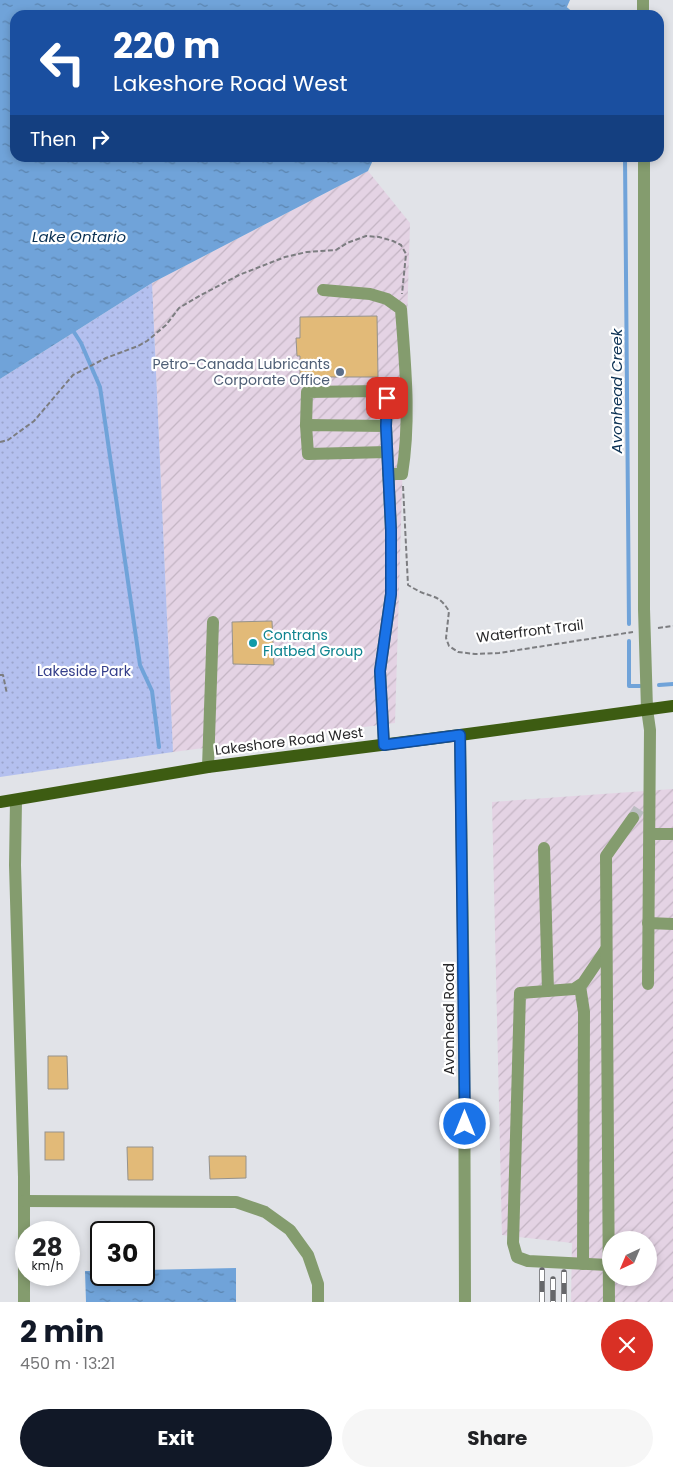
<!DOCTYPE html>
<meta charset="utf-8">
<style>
:root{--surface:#fff;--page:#f6f6f6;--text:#202124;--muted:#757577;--accent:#111827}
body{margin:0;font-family:Poppins,sans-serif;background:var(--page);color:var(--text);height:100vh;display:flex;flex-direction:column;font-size:19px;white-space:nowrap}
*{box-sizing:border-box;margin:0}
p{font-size:16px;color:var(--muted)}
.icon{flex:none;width:28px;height:28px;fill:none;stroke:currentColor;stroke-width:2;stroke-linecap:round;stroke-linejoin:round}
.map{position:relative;height:1302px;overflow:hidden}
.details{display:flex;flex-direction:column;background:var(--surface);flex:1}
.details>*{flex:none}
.banner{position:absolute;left:10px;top:10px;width:654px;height:152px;border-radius:15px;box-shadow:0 2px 8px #0003;background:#1a4fa0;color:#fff;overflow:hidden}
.needle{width:32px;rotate:224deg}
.fabs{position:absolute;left:602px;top:1231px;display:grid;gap:10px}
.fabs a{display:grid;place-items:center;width:55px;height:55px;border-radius:50%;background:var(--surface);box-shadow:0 2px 8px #0003;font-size:25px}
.speed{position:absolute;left:15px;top:1221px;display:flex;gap:10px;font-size:25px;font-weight:700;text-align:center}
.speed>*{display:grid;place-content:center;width:65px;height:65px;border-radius:50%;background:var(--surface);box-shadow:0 2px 8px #0003;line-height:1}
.speed small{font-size:12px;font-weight:400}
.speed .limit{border:2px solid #111;border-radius:8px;background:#fff;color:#111}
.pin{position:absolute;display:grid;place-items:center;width:42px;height:42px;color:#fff;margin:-21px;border-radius:10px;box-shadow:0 2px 8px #0006}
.me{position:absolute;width:55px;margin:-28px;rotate:0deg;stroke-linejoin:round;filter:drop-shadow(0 0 4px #0008)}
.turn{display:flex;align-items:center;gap:18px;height:105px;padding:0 20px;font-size:22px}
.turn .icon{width:65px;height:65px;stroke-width:2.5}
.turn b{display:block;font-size:35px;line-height:42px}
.then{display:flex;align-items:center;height:48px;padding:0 20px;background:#0003;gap:10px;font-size:19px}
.round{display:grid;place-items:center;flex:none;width:52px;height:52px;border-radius:26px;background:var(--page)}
.summary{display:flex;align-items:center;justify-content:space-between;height:85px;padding:0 20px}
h1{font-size:30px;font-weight:700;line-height:38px;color:var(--accent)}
.cta{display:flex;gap:10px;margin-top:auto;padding:10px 20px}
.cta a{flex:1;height:58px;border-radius:30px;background:var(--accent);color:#fff;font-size:20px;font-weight:700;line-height:58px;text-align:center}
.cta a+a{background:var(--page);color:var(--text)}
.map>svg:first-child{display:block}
.industrial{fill:url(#industrial-furrows);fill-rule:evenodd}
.park{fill:url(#park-dots)}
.water{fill:url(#water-ripples)}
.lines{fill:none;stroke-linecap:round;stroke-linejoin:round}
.stream{stroke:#70a3d9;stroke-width:4}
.building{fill:#e2ba78;stroke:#95928d}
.minor-tunnel{stroke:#bcbec2;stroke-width:12;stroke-dasharray:12 6;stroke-linecap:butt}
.path{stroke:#7c7d80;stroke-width:2;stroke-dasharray:5 2.5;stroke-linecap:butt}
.minor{stroke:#849c6e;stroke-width:12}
.major{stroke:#3d5c12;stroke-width:12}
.rail-casing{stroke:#66676a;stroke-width:5.5}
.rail{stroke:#fff;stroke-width:4;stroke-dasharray:11;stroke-linecap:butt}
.route-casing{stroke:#114b97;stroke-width:12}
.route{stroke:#1a73e8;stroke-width:9}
.service-dot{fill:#5c6f8a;stroke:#fff;stroke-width:2}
.culture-dot{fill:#0f9aa8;stroke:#fff;stroke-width:2}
.labels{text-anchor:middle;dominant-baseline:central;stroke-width:4.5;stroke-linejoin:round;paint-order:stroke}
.service-label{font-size:14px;fill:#4e5e75;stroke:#fff;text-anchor:end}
.street-label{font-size:14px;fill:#28282a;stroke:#fff}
.culture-label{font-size:14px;fill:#0d838f;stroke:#fff;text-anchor:start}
.park-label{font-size:14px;fill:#353f8b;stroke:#fff}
.water-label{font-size:15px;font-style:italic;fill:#0a3053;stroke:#fff}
</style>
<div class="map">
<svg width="673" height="1302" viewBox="0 0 673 1302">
<defs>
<pattern id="industrial-furrows" width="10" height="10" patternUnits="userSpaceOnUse" patternTransform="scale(1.25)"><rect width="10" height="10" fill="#e4d3e4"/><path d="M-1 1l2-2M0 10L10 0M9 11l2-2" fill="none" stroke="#c4b5c4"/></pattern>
<pattern id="park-dots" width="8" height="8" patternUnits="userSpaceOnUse" patternTransform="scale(1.25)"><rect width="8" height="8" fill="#b4c0ef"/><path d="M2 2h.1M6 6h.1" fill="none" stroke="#9ba5cd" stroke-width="1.8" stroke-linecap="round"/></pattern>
<pattern id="water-ripples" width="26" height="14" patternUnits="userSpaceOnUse" patternTransform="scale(1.25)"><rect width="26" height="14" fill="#70a3d9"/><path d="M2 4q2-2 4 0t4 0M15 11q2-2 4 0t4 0" fill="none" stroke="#5c85b0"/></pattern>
</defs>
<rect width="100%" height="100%" fill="#e1e3e8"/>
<g class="industrial">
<path d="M368 171 410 223 395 723 173 752 152 283Z"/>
<path d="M673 789V1302H571L572 1243 502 1235 492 802ZM611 1240H649V1278H611Z"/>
</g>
<path class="park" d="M152 283 173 752 0 777V379Z"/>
<g class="water">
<path d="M0 0H570L566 9 558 15H15V158H374L368 171 152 283 0 379Z"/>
<path d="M236 1268V1302H86L85 1271H101V1275H144V1270Z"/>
</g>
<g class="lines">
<g class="stream">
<path d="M566 9 573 15"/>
<path d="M625 158 629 624"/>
<path d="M72 329 81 343 100 387 140 665 152 691 159 747"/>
<path d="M629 641V686H640"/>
<path d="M659 685 673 684"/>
</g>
</g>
<g class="building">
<path d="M377 316 378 377H300V356H297L296 338H300V317Z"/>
<path d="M272 621 274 665 233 664 232 622Z"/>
<path d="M48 1056H67L68 1089H48Z"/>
<rect x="45" y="1132" width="19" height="28"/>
<path d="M127 1147H153V1180H128Z"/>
<path d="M209 1156H246V1178L210 1179Z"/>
</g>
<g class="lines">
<path class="minor-tunnel" d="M633 818 639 809"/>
<g class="path">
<path d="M0 442 8 440 34 421 73 375 106 358 138 346 147 341 166 325 179 308 201 295 239 275 285 257 307 252 336 250 347 243 366 236 379 237 393 241 401 245 406 254 402 294"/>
<path d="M403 486 408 585C413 588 418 591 423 593 437 598 440 597 449 611L446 638 449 646 458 652 475 654 499 653 633 632"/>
<path d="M658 628 673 626"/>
<path d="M0 675H3L7 694"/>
</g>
<g class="minor">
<path d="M643 0V15"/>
<path d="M644 158V609L647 709 650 730 648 984"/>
<path d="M323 290 370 294 387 299 401 309C405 364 411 419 402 474H388"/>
<path d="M306 425 307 392 379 391 384 393 387 398 386 426 391 530V594L380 671 384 745"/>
<path d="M386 426 306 425 308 454 387 452"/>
<path d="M460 735 464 1006 465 1302"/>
<path d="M208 767 213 622"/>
<path d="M16 800 15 865 24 1177V1302"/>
<path d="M650 834H673"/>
<path d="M544 848 548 991"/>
<path d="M648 923 673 924"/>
<path d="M606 949 583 983 574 989 520 993 513 1243 517 1257 528 1261 608 1265"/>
<path d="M580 986 584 1012 583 1264"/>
<path d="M24 1201 236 1202 265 1212 290 1230 308 1255 318 1284V1302"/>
<path d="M609 1302 606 856 633 818"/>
</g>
<path class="major" d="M0 802 208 767 460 735 673 706"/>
<defs>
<g id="rail">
<path d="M542 1270V1302"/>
<path d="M564 1272V1302"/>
<path d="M553 1279V1302"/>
</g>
</defs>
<use href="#rail" class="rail-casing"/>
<use href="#rail" class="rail"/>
</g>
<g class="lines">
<defs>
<path id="route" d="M387 398 386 426 391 530V594L380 671 384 745 460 735 465 1124"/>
</defs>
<use href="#route" class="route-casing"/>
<use href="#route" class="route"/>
</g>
<circle class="service-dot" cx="340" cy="372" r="5"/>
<circle class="culture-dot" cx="253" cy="643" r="5"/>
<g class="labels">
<g class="service-label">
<text x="330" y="364">Petro-Canada Lubricants<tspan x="330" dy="16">Corporate Office</tspan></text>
</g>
<g class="street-label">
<text transform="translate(530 631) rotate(-7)">Waterfront Trail</text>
<text transform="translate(289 741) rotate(-7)">Lakeshore Road West</text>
<text transform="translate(449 1019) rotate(-90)">Avonhead Road</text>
</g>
<g class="culture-label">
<text x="263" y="635">Contrans<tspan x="263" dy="16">Flatbed Group</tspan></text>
</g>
<g class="park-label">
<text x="84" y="671">Lakeside Park</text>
</g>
<g class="water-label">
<text x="79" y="236">Lake Ontario</text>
<text transform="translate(616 391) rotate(-90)">Avonhead Creek</text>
</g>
</g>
</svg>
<div class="fabs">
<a><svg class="needle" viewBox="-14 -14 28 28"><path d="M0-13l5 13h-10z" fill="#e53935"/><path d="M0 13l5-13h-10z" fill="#757577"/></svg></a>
</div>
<div class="speed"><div>28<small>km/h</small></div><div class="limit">30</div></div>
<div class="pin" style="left:387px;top:398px;background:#d93025"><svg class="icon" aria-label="arrive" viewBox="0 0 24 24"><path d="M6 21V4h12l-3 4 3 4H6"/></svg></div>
<svg class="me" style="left:465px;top:1124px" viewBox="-20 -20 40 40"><circle r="17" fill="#1a73e8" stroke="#fff" stroke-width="3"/><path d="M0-11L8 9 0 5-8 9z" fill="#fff"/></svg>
<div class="banner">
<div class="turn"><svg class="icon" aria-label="left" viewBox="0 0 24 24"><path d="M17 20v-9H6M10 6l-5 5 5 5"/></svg><div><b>220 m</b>Lakeshore Road West</div></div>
<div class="then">Then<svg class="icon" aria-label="right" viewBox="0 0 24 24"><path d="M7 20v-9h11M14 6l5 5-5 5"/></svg></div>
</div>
</div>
<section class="details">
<div class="summary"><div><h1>2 min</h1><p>450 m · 13:21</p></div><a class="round" style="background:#d93025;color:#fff"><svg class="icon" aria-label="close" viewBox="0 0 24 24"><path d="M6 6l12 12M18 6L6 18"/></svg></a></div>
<div class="cta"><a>Exit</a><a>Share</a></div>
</section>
